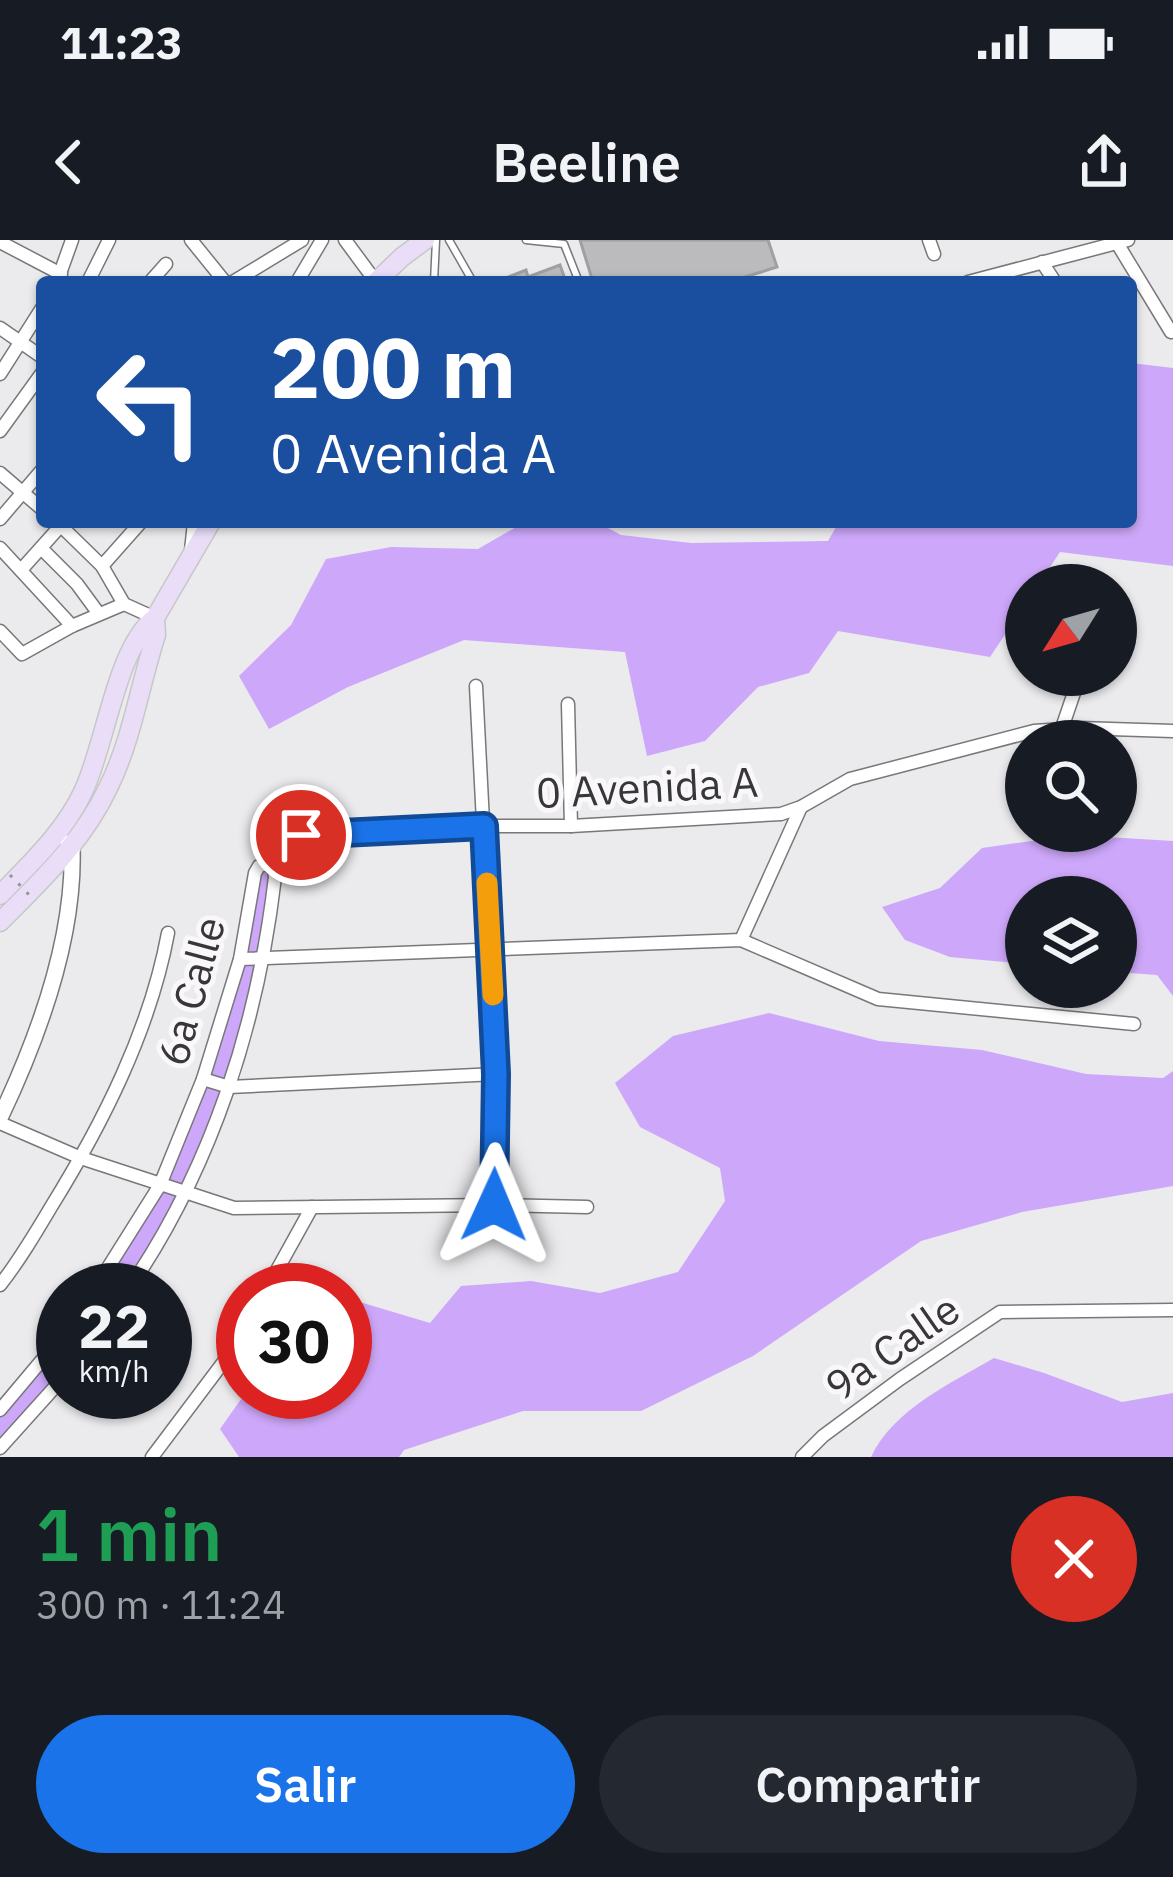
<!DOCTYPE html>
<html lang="es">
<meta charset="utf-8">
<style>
:root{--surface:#171b24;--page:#242831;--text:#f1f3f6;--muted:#9ea1a6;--accent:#1a73e8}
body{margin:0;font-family:"IBM Plex Sans",sans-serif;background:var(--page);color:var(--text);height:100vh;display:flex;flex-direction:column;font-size:45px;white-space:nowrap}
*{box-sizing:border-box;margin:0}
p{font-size:39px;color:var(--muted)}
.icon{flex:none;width:66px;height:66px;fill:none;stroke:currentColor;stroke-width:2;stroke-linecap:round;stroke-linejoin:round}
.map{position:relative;height:1217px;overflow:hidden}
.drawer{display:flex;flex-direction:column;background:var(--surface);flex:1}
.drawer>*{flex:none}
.guide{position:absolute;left:36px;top:36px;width:1101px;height:252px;border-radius:12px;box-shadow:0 3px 9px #0004;background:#1a4fa0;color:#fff;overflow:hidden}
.needle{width:78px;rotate:233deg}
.controls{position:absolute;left:1005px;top:324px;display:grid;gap:24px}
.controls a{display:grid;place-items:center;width:132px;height:132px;border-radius:50%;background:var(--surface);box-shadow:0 3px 9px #0004;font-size:60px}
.speed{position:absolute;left:36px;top:1023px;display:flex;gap:24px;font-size:60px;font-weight:700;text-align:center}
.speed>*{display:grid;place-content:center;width:156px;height:156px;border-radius:50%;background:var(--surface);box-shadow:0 3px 9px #0004;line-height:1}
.speed small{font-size:30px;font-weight:400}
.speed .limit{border:18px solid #d22;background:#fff;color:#111}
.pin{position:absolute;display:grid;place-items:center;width:102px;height:102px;color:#fff;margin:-51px;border:6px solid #fff;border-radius:50%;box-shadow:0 3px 12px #0007}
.me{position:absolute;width:132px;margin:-66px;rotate:1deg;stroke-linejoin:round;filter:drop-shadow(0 0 9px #0008)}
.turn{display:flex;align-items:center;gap:42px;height:252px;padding:0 36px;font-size:54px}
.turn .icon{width:156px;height:156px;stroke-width:2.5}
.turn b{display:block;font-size:84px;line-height:102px}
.round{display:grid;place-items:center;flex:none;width:126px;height:126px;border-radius:63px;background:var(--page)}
.summary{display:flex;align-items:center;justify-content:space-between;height:204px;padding:0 36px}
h1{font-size:72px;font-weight:600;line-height:90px;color:#1e9e55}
.action{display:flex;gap:24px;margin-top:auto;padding:24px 36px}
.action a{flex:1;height:138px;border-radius:72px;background:var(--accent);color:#fff;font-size:48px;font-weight:600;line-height:138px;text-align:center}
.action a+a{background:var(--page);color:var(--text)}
.status{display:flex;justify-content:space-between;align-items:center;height:84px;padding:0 60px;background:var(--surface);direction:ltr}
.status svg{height:33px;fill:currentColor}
header{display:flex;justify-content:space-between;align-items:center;height:156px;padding:0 36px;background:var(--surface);font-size:54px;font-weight:600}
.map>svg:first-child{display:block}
.green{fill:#cda7f9}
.building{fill:#bbbabd;stroke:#a09fa2;stroke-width:3}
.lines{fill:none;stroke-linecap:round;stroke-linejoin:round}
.service-casing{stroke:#78777a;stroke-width:9}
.minor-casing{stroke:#78777a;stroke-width:15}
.tertiary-casing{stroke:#78777a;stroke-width:18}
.primary-casing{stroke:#c7c7c7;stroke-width:21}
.service{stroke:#fff;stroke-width:6}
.minor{stroke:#fff;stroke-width:12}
.tertiary{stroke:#fff;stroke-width:15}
.primary{stroke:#e9ddf8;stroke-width:18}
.path-bridge{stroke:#969698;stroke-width:3;stroke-dasharray:3 9;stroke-linecap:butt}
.route-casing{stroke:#114b97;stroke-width:30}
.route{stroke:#1a73e8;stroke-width:21}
.slow{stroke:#f59e0b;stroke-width:21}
.labels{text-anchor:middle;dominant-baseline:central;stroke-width:10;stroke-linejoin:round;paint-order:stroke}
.street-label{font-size:42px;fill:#373738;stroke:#f9f7fa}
</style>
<div class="status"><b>11:23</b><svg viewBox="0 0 49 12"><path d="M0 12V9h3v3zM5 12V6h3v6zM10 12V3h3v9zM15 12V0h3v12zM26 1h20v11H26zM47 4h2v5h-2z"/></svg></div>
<header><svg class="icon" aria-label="back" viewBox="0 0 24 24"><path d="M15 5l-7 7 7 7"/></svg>Beeline<svg class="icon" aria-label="share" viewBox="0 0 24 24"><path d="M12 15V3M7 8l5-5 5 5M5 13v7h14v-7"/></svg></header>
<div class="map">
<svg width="1173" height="1217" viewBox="0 0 1173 1217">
<rect width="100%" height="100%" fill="#ebeaed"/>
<g class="green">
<path d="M1131 123 1173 128V326L1060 312 1038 345H1026V363L990 417 838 391 809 433 758 447 705 501 647 516 625 412 464 400 348 447 269 489 239 436 291 385 326 319 391 307 478 309 525 282H597L621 295 691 303 828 301 839 282H1131Z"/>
<path d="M1073 595 1173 601V756L1157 735 1116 732V657H1026V724L950 717 905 700 882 667 940 648 982 608Z"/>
<path d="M273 627 263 719 200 922 128 1050H94L147 969 222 781 255 633Z"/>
<path d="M769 773 879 801 982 810 1086 834 1163 838 1173 831V946L1022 972 921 1001 753 1116 641 1171H523L404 1210 399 1217H239L220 1189 246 1152H345V1065L353 1060 430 1083 461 1046 531 1041 600 1053 678 1032 725 961 720 928 640 887 615 843 673 796Z"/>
<path d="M63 1095V1138L0 1208V1170Z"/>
<path d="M994 1118 1044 1133 1122 1162 1173 1153V1217H871C893 1170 951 1143 994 1118Z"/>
</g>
<g class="building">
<path d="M580 0H768L777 27 729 42H593Z"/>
<path d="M560 25 566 42H496L526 30 528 37Z"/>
</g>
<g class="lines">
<defs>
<g id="service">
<path d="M449 0 473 42"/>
<path d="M526 0 564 4 579 42"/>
<path d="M434 42 436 0"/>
</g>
<g id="minor">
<path d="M191 0 225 42"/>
<path d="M345 0 376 42"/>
<path d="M929 0 934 14"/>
<path d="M0 2 61 34"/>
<path d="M1117 3 1171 92"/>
<path d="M1042 22 1055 42"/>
<path d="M57 42 72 0"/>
<path d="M88 42 109 0"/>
<path d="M150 42 166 24"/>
<path d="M233 42 302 0"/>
<path d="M297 42 322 0"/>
<path d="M968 42 1128 0"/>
<path d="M0 88 42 117"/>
<path d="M0 134 42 68"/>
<path d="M0 191 42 133"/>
<path d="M0 233 42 269"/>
<path d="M0 279 42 230"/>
<path d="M57 282 102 326 124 364 155 378"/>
<path d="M0 308 72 386"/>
<path d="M41 308 77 344 99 374"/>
<path d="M191 311 194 282"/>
<path d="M102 326 141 282"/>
<path d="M21 330 64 282"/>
<path d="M0 391 22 414 72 386 124 364"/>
<path d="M476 446 496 834 494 965"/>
<path d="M568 464 571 586"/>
<path d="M1062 488 1080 435"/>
<path d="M268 624 278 603 300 595 484 586H571L781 574 801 567 850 539 1034 491 1079 488 1173 491"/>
<path d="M741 700 801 567"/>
<path d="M240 719 741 700 878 759 1134 784"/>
<path d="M203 839 229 847 496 834"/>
<path d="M0 883 81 918 234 968 494 965 587 967"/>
<path d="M0 1045C19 1021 35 994 51 967 103 883 150 790 168 693"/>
<path d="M94 1050 160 945 203 839 240 719 255 633 259 626 268 624 274 630 275 637C258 783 212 928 128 1050"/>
<path d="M266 1050 312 967"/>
<path d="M0 1170 63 1095"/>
<path d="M0 1208 63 1138"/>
<path d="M152 1217 225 1120 243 1090"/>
<path d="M802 1217 823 1196 900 1139 1000 1072 1173 1070"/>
</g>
<path id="tertiary" d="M0 878C38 798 75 696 72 607L68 603"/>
<g id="primary">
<path d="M376 42 402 17 425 0"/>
<path d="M0 655C30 624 65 591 83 552 106 504 116 408 155 378L211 282"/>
<path d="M0 682C42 640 84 600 109 546 132 499 140 444 156 395L155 378"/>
</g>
</defs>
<use href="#service" class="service-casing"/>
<use href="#minor" class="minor-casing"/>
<use href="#tertiary" class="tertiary-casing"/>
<use href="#primary" class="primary-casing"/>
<use href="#service" class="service"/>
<use href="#minor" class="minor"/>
<use href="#tertiary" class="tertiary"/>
<use href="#primary" class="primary"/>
<path class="path-bridge" d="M10 635 35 661"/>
</g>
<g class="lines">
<defs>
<path id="route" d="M301 595 484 586 496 834 494 965"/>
</defs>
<use href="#route" class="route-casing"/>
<use href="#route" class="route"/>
<path class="slow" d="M487 643 493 755"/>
</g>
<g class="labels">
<g class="street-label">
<text transform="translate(647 547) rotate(-3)">0 Avenida A</text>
<text transform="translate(191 751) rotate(-75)">6a Calle</text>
<text transform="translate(892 1107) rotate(-35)">9a Calle</text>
</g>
</g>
</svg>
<div class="controls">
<a><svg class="needle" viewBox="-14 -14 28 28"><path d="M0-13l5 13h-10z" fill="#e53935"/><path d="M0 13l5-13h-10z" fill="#9ea1a6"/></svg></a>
<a><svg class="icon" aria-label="search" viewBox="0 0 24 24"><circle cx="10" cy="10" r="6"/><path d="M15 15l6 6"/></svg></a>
<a><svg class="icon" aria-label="layers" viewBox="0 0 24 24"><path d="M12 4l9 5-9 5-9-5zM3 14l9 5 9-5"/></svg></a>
</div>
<div class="speed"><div>22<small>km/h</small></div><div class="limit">30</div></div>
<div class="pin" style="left:301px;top:595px;background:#d93025"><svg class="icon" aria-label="arrive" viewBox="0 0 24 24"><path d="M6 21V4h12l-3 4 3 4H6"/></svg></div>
<svg class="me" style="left:494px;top:965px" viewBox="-20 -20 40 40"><path d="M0-17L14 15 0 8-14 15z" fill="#1a73e8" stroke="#fff" stroke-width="4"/></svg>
<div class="guide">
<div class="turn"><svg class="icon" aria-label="left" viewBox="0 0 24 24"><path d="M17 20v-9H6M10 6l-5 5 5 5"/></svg><div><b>200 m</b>0 Avenida A</div></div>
</div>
</div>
<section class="drawer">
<div class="summary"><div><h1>1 min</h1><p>300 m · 11:24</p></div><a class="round" style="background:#d93025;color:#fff"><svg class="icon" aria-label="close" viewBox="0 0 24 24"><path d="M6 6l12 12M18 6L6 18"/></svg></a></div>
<div class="action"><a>Salir</a><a>Compartir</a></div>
</section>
